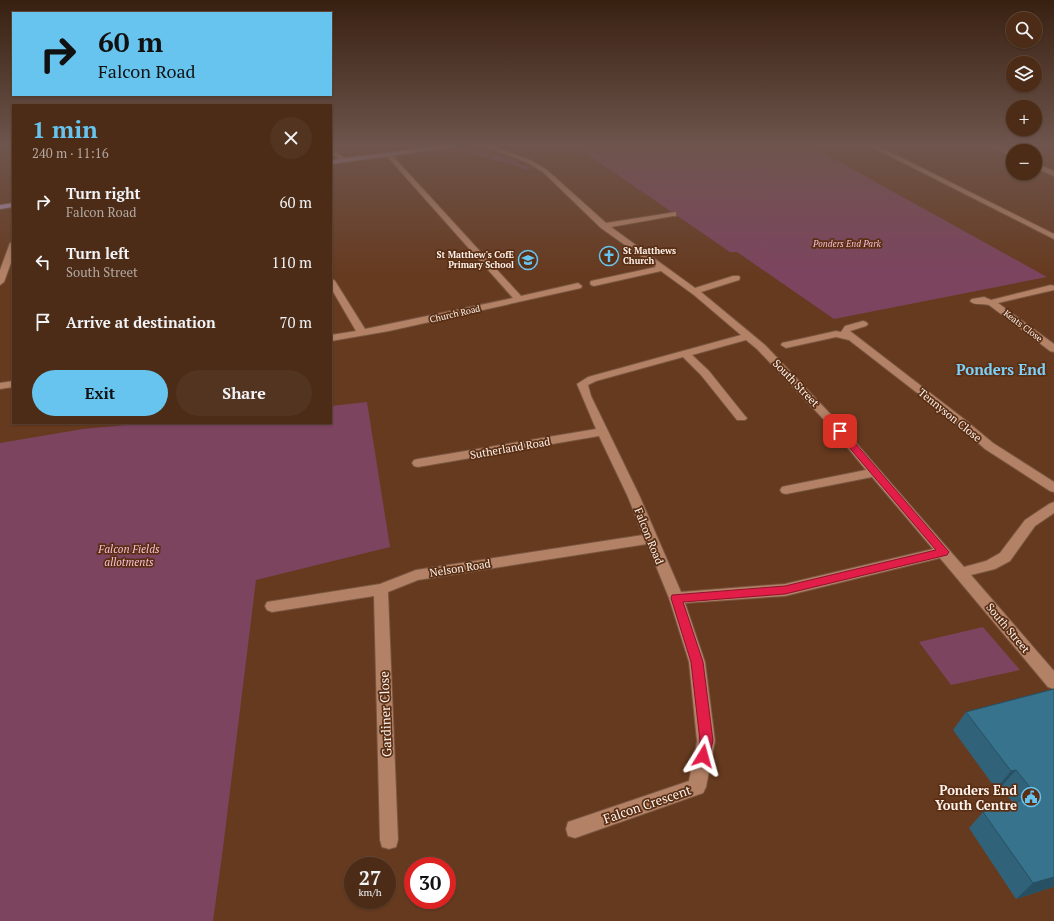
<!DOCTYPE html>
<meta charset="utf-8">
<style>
:root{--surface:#4c2c17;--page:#533420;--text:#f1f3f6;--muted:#b2a7a1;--line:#634836;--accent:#67c4ef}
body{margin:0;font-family:"PT Serif",serif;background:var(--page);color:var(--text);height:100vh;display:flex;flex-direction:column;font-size:15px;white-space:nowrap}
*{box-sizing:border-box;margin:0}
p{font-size:13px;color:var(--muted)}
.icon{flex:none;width:22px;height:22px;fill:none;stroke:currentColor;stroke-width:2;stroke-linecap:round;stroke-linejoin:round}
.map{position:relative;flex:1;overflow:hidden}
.sheet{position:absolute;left:12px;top:104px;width:320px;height:320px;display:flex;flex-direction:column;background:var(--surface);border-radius:0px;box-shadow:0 1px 3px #0004,0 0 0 1px var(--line)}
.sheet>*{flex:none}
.guide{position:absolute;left:12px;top:12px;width:320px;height:84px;border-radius:0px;box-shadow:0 1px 3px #0004,0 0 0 1px var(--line);background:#67c4ef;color:#111;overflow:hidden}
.controls{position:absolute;left:1006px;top:12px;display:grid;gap:8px}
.controls a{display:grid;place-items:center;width:36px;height:36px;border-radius:50%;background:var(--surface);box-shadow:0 1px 3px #0004,0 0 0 1px var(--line);font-size:20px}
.speed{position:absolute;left:344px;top:857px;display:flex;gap:8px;font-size:20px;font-weight:700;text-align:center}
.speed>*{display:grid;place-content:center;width:52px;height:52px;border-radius:50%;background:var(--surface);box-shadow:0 1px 3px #0004,0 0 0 1px var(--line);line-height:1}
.speed small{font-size:10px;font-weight:400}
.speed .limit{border:6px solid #d22;background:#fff;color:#111}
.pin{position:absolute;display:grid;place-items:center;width:34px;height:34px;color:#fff;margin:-17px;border-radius:8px;box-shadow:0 2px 6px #0006}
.me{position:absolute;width:44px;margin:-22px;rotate:8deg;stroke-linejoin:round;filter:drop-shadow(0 0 3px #0008)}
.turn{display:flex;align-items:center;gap:14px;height:84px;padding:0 20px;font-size:18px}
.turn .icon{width:52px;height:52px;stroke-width:2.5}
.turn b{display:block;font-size:28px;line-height:34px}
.round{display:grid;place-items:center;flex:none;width:42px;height:42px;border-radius:21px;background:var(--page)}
.summary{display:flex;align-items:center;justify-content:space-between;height:68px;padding:0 20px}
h1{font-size:24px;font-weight:600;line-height:30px;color:var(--accent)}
.cta{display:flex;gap:8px;margin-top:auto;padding:8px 20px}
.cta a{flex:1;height:46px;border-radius:24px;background:var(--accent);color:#111;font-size:16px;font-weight:600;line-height:46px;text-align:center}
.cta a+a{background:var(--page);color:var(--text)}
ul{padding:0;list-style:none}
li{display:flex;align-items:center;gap:12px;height:60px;padding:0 20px}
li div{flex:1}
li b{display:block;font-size:15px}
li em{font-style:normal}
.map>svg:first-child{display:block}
.green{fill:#7c445f}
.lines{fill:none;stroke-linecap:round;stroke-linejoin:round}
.minor-casing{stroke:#785640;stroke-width:2}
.major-casing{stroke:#785640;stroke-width:2}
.minor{fill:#b38165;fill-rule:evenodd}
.major{fill:#aa8eb4;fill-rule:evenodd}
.wall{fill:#30637a}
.shaded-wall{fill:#275063}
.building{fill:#38738e;stroke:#275063}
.route{fill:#e11d48;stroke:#92132f}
.labels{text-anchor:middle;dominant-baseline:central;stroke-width:3.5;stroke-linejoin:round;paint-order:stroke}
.far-park-label{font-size:9px;font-style:italic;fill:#f9bfd9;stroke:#5a2f14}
.far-poi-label{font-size:9px;font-weight:bold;fill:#fdf2ec;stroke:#5a2f14;text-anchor:start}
.far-street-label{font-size:9px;fill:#fdf2ec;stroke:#5a2f14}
.street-label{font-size:11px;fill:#fdf2ec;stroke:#5a2f14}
.park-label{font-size:11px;font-style:italic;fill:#f9bfd9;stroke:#5a2f14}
.near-street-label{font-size:13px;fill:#fdf2ec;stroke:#5a2f14}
.near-poi-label{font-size:13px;font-weight:bold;fill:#fdf2ec;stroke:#5a2f14;text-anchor:end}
.district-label{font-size:15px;font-weight:bold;fill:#7cd0f9;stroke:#5a2f14}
</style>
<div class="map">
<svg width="1054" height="921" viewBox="0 0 1054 921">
<rect width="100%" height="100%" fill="#663a1f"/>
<g class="green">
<path d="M574 145H809L1047 277 834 319 737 252H730Z"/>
<path d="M465 148 492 153 487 158 460 151 440 153 441 150 466 149Z"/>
<path d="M495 154 518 161 516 163 533 168 524 170 518 166 489 159Z"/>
<path d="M367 402 390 547 256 580 223 848 213 921H0V443L83 429 147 423H331V406Z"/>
<path d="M983 627 1020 670 951 685 919 642Z"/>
</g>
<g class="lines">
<defs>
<g id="minor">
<path d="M482 145H490L532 161 547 170 606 223 676 212V216H673L611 227 695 288 733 276H739L740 278 739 280 701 292 765 345 837 421 964 567 986 561 1000 553 1025 520 1049 504 1054 502V513L1035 526 1010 561 995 569 971 575 1054 671V689L1048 687 940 558 785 596 685 603 705 662 715 741 706 787 703 793 575 838 568 836 566 829 568 822 689 781 697 741 689 662 669 598 647 544 418 580 388 592 398 840 396 847 389 849 382 847 380 840 374 596 272 612 267 610 265 606 267 602 380 584 416 570 643 535 628 497 599 436 418 467 414 466 412 463 414 460 418 459 596 429 577 384 588 377 741 335 694 295 661 271 594 286 591 285 590 283 591 281 656 267 601 228 543 172 528 163ZM746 340 757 349 829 425 866 470 786 486 782 487 780 490 782 493 786 494 872 477 933 549 785 584 681 592 640 497 591 396 588 385 596 381 683 357 701 375 737 420H745L747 418 745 416 709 371 692 355Z"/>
<path d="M868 145H876L1054 234V239Z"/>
<path d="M989 145H996L1013 153V157Z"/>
<path d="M331 148 347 160V162H343L331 153Z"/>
<path d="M388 152 390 153 521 296 578 283 582 286 581 288 389 331 331 341V335L356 331 331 288V278L335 281 365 329 513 298 386 155V153Z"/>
<path d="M1035 163 1054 171V176L1035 168Z"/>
<path d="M10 243H13V257L4 282 0 285V270Z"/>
<path d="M1051 285 1054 286V290L998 303 1054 344V352L1050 351 989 305C983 303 974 306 970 301L972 299 984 297 991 300Z"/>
<path d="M863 321 866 322 868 324 866 326 850 331 964 419 993 443 1054 482V492L1050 491 985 449 956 423 849 340 836 337 786 348 781 345 782 343 836 331 841 332 845 326Z"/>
<path d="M13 381V387L0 389V383Z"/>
</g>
<g id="major">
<path d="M445 145H459L456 147 331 164V160Z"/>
<path d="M13 203V207L0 209V205Z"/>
</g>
</defs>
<use href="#minor" class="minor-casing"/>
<use href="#major" class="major-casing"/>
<use href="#minor" class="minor"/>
<use href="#major" class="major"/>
</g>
<path class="wall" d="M1054 689 1053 887 1016 899 969 828 983 812 1013 803 1001 787 996 789 953 730 966 712Z"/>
<g class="shaded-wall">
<path d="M1016 770 1001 787 996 789 1011 771Z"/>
<path d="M1054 877V887H1053L1016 899 1033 883Z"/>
</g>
<path class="building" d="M1054 689V877L1033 883 983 812 1037 796 1016 770 1011 771 966 712Z"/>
<linearGradient id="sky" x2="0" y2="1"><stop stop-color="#382011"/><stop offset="0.53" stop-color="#6e554d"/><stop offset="1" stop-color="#6e554d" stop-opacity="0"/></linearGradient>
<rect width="1054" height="274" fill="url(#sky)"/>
<path class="route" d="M840 428 843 429 949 552 947 555 943 556 785 594 683 602 703 662 713 741 708 760 703 762 698 760 696 756 700 741 691 662 671 598 672 595 785 586 936 550 837 433 836 431Z"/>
<defs>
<symbol id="church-ring" viewBox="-11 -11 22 22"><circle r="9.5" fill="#5a2f14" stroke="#67c4ef" stroke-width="1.5"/><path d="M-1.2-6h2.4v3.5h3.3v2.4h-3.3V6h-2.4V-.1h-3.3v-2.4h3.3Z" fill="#67c4ef"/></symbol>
<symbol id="school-ring" viewBox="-11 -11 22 22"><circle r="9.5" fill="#5a2f14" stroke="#67c4ef" stroke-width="1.5"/><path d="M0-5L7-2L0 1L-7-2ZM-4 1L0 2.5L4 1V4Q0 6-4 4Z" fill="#67c4ef"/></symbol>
<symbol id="civic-ring" viewBox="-11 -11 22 22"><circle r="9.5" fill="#5a2f14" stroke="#67c4ef" stroke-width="1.5"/><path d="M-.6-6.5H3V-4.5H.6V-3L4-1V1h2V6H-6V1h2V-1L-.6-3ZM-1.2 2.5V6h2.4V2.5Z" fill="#67c4ef"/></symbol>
</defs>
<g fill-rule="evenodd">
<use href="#church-ring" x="598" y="245" width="22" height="22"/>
<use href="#school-ring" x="517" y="249" width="22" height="22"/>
<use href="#civic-ring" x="1020" y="786" width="22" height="22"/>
</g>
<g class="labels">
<g class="far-park-label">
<text x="847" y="244">Ponders End Park</text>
</g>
<g class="far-poi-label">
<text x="623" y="251">St Matthews<tspan x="623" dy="10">Church</tspan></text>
<text x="514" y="255" text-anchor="end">St Matthew's CofE<tspan x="514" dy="10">Primary School</tspan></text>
</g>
<g class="far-street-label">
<text transform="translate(455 314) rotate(-13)">Church Road</text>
<text transform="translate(1023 326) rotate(37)">Keats Close</text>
</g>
<g class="street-label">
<text transform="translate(796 383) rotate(46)">South Street</text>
<text transform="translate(950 415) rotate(39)">Tennyson Close</text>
<text transform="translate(510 448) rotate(-10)">Sutherland Road</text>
<text transform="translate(649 536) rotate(68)">Falcon Road</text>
<text transform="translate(460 568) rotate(-9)">Nelson Road</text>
<text transform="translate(1008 628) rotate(50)">South Street</text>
</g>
<g class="park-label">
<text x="129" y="549">Falcon Fields<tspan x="129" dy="13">allotments</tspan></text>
</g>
<g class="near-street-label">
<text transform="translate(385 714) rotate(-92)">Gardiner Close</text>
<text transform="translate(647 804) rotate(-19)">Falcon Crescent</text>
</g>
<g class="near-poi-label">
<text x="1017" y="790">Ponders End<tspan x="1017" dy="15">Youth Centre</tspan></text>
</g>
<g class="district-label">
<text x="1001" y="369">Ponders End</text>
</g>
</g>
</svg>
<div class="controls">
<a><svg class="icon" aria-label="search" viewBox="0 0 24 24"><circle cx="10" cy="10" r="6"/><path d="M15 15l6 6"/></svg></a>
<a><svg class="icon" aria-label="layers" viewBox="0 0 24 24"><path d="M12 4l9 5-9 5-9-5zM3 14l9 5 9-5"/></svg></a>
<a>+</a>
<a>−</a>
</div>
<div class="speed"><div>27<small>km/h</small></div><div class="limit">30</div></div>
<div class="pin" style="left:840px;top:431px;background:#d93025"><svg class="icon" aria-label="arrive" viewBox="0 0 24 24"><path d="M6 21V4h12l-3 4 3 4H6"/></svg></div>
<svg class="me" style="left:703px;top:756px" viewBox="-20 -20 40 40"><path d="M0-17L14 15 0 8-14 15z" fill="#e11d48" stroke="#fff" stroke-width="4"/></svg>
<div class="guide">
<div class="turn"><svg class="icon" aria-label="right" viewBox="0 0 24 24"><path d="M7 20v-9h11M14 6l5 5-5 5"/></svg><div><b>60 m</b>Falcon Road</div></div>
</div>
<section class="sheet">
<div class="summary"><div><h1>1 min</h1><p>240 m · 11:16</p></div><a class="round"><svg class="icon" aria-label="close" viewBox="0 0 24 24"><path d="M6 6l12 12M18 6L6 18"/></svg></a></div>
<ul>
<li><svg class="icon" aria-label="right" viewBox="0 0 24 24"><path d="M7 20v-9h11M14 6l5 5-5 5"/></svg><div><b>Turn right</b><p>Falcon Road</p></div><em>60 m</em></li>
<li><svg class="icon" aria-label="left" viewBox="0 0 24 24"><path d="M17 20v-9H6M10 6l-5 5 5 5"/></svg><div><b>Turn left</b><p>South Street</p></div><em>110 m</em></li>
<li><svg class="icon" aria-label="arrive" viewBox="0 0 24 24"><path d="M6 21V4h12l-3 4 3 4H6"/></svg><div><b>Arrive at destination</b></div><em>70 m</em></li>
</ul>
<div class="cta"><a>Exit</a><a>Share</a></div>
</section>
</div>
